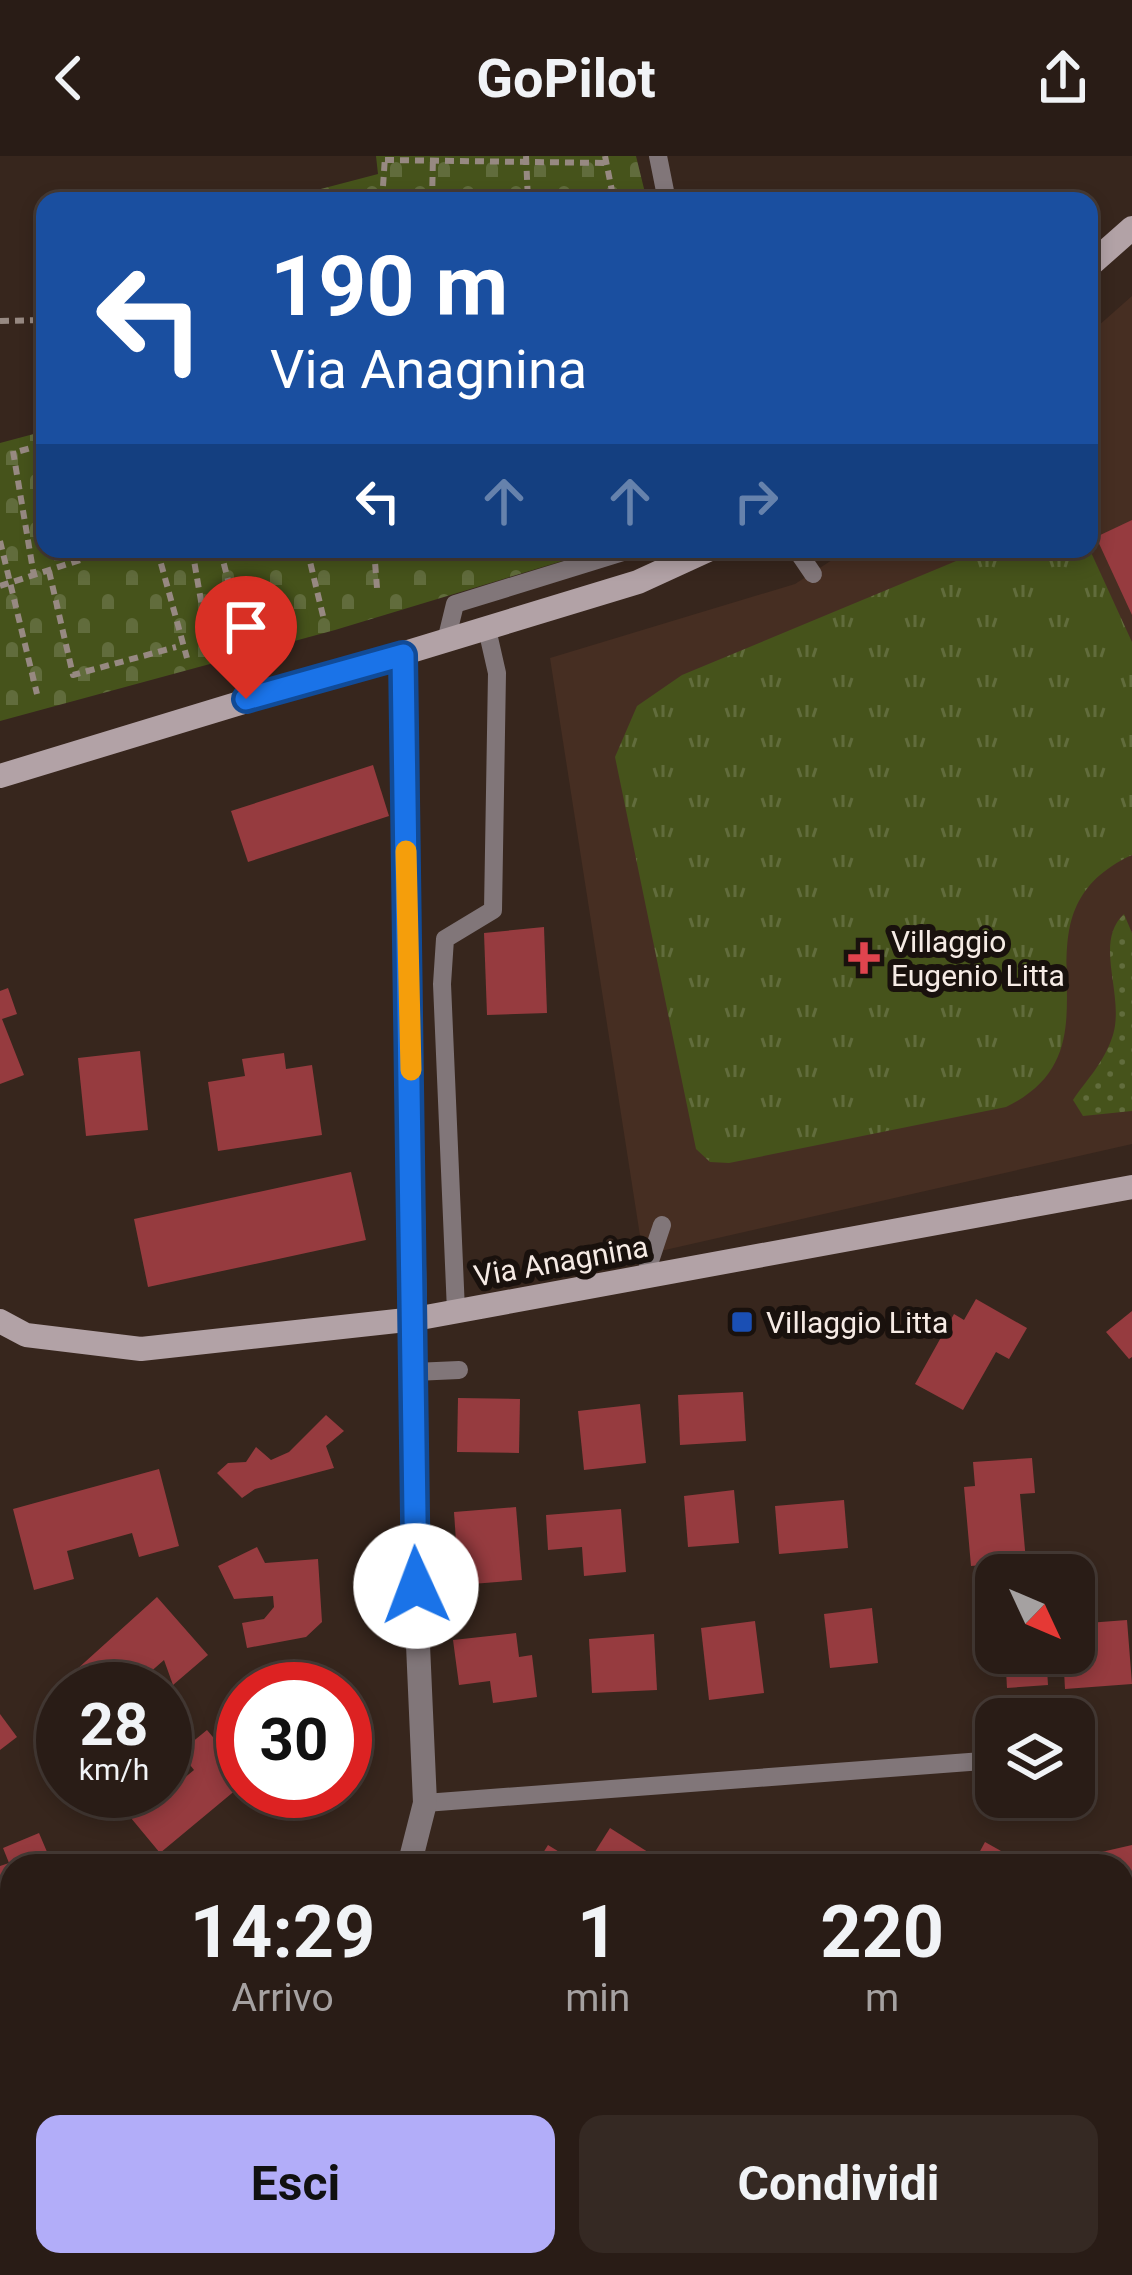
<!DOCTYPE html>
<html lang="it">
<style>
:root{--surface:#291c16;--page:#352923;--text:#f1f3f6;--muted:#a5a1a1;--line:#453a35;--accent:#b2adf9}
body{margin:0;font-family:Roboto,sans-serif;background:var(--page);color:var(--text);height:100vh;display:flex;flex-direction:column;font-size:45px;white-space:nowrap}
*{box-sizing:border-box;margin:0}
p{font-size:39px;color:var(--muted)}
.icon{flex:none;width:66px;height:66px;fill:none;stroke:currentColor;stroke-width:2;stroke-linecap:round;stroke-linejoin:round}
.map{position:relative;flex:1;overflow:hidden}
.details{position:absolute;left:0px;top:1698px;width:1134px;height:423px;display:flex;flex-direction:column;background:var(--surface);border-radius:36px 36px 0 0;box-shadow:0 6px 18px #0003,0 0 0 3px var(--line)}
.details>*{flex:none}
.hud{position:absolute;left:36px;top:36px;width:1062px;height:366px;border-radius:24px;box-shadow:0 6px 18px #0003,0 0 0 3px var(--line);background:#1a4fa0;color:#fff;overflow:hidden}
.needle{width:78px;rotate:134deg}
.buttons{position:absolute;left:975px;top:1398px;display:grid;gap:24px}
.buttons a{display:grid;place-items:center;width:120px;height:120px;border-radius:24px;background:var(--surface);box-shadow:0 6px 18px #0003,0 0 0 3px var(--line);font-size:60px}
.speed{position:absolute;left:36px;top:1506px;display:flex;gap:24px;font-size:60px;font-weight:700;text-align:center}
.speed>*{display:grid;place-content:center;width:156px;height:156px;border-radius:50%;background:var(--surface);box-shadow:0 6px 18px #0003,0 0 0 3px var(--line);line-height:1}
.speed small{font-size:30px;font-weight:400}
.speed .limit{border:18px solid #d22;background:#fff;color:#111}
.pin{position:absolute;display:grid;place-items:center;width:102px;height:102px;color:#fff;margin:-123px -51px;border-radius:50% 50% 50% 0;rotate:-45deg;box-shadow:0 0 12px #0007}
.pin .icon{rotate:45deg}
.me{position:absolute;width:132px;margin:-66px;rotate:358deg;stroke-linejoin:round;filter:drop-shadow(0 0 9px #0008)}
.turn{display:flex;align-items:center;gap:42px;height:252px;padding:0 36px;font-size:54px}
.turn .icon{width:156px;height:156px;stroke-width:2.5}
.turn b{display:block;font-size:84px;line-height:102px}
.lanes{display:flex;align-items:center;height:114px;padding:0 36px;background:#0003;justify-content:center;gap:60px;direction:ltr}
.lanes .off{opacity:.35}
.eta{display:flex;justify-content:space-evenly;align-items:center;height:204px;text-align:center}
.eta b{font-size:72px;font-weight:700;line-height:84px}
.button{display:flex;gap:24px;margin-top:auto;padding:24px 36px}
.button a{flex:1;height:138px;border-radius:24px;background:var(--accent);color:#111;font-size:48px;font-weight:700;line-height:138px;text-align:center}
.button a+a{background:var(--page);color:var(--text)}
header{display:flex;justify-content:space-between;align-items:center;height:156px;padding:0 36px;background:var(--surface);font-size:54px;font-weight:700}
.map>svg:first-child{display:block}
.built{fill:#462e22}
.grass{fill:url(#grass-dots)}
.cemetery{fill:url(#cemetery-stones)}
.park{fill:url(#park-tufts)}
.building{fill:#963b3f}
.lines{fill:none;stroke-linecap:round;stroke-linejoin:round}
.path{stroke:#978982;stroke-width:6;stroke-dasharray:9 6;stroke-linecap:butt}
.lane{stroke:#817679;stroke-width:18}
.street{stroke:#817679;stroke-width:24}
.secondary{stroke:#b2a2a6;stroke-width:24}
.route-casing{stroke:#114b97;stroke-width:30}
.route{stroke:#1a73e8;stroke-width:21}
.slow{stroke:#f59e0b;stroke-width:21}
.health-dot{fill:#e0444e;stroke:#19110d;stroke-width:4.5}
.transit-dot{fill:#1a4fb4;stroke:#19110d;stroke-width:4.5}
.labels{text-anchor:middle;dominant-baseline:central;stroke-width:12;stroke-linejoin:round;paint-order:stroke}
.poi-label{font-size:30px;fill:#f6ebe5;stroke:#19110d;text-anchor:start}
.street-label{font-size:30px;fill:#f6ebe5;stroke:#19110d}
</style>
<header><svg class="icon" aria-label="back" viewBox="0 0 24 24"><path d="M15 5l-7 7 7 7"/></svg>GoPilot<svg class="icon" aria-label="share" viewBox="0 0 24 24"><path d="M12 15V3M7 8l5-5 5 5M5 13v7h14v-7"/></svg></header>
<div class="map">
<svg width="1132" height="2119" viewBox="0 0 1132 2119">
<defs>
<pattern id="grass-dots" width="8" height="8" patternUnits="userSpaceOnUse" patternTransform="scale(3)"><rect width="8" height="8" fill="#46531b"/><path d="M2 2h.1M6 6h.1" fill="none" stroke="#616c3c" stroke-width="1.8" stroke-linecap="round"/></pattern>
<pattern id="cemetery-stones" width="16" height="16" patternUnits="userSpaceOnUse" patternTransform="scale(3)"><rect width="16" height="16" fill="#46531b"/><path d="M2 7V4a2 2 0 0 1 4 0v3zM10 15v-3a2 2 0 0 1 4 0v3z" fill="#616c3c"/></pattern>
<pattern id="park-tufts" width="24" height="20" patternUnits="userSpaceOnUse" patternTransform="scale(3)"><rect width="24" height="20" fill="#46531b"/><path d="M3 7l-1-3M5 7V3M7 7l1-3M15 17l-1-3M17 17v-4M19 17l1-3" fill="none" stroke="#616c3c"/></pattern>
</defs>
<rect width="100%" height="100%" fill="#37261d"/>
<path class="built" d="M1132 140V988L643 1099 550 502 795 428 849 393H1089V178Z"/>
<path class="grass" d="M1124 758 1132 777V955L1083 960 1073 944C1087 923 1104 907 1113 879 1125 838 1093 787 1124 758Z"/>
<g class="cemetery">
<path d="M376 0H636L647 45H275L378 18Z"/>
<path d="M45 275V393H602L335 474 0 565V287Z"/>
</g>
<path class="park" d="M1089 392 1132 486V699C1000 760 1132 890 1006 951L729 1007 710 1006 696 993 615 601 637 550 682 519 985 393Z"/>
<g class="building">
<path d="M1132 364V459L1096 381Z"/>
<path d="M373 609 389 660 248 706 231 655Z"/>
<path d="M544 771 547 857 487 859 484 777Z"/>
<path d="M8 832 17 858 2 863 24 919 0 928V835Z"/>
<path d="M140 895 148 974 86 980 78 902Z"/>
<path d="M284 897 286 913 312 909 322 979 218 995 208 926 245 920 242 903Z"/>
<path d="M351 1016 366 1084 148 1131 134 1063Z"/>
<path d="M976 1143 1027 1172 1009 1203 996 1196 963 1254 915 1228 954 1158 964 1164Z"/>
<path d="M1132 1155V1201L1129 1203 1106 1176Z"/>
<path d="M743 1236 746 1285 680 1289 678 1239Z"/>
<path d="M458 1242 520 1243 519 1297 457 1296Z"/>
<path d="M640 1248 646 1307 584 1314 578 1255Z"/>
<path d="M326 1259 344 1275 326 1290 334 1312 255 1333 242 1342 217 1317 228 1307 246 1306 256 1291 271 1304 289 1296Z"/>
<path d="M1032 1302 1035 1337 1020 1338 1026 1405 971 1410 964 1331 975 1330 973 1306Z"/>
<path d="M159 1313 179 1390 139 1401 132 1377 67 1395 74 1423 34 1434 13 1353Z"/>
<path d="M734 1334 739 1387 688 1391 684 1340Z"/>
<path d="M844 1344 848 1392 779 1398 775 1350Z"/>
<path d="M516 1351 522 1424 459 1429 454 1356Z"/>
<path d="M621 1353 626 1416 584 1420 582 1391 548 1394 546 1359Z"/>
<path d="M257 1391 265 1407 318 1403 322 1466 306 1481 247 1492 242 1467 264 1463 274 1451 273 1440 234 1443 218 1410Z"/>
<path d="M157 1441 208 1499 173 1529 164 1504 131 1533H73L65 1524Z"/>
<path d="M872 1452 878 1507 830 1512 824 1458Z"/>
<path d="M1127 1464 1132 1528 1065 1533 1063 1497H1074V1468Z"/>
<path d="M755 1465 764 1537 709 1544 701 1472Z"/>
<path d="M516 1477 519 1501 532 1499 537 1541 493 1547 490 1525 459 1529 453 1484Z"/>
<path d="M654 1478 657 1534 592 1537 589 1483Z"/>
<path d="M1005 1497H1046L1048 1529 1007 1532Z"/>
<path d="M0 1558 17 1581 0 1594Z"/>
<path d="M207 1574 243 1617V1628L160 1697 121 1650 138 1635H153L160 1642 194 1614 180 1596Z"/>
<path d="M290 1635H321V1636L294 1645Z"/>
<path d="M610 1672 670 1710H586Z"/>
<path d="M39 1677 53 1710H12V1751L0 1756V1710L9 1707 3 1692Z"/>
<path d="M985 1686 1028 1710H972Z"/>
<path d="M548 1689 582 1710H535Z"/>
<path d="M1132 1689V1746L1122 1749V1710H1073L1071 1703Z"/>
<path d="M12 1868V1929L0 1942V1870Z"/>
<path d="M1122 1952 1132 1961V2036L1122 2027Z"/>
<path d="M12 2005V2080L5 2082 0 2007Z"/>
<path d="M270 2109H343L341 2119H268Z"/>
<path d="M393 2109H452L450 2119H391Z"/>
<path d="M528 2109H562L566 2119H501Z"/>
</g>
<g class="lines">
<g class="path">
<path d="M526 0 528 45"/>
<path d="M605 0 614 45"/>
<path d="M385 4 606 7"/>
<path d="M382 45 385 1"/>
<path d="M432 45 433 0"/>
<path d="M0 165 45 164"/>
<path d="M13 295 34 420"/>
<path d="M20 295 45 288"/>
<path d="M0 385 37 538"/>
<path d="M157 393 187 502"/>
<path d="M163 393 170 403 192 393"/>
<path d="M192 393 209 491"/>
<path d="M220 393 245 489"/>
<path d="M307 393 324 464"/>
<path d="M374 393 377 432"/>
<path d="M49 415 73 519 176 491"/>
<path d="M0 430 114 393"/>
</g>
<g class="lane">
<path d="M658 0 667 45"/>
<path d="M796 393 813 418"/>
<path d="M446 485 455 448 633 393"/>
<path d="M645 1120 662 1069"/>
<path d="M456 1155 442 828 445 783 493 754 497 517 487 473"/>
<path d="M414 1216 459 1214"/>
<path d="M425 1647 996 1604"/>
<path d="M0 1825 12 1823"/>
</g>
<g class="street">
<path d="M403 499 415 1163 412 1353 425 1647 409 1710"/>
<path d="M221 2119 224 2109"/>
</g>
<g class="secondary">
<path d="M1089 110 1132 72"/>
<path d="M0 620 638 426 710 393"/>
<path d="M0 1165 26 1179 141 1193 415 1163 1132 1031"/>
</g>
</g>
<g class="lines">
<defs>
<path id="route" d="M246 543 403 499 416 1430"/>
</defs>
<use href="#route" class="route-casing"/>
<use href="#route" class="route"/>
<path class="slow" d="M406 695 411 914"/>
</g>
<path class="health-dot" d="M858 784h12v12h12v12h-12v12h-12v-12h-12v-12h12z"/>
<rect class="transit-dot" x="730" y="1154" width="24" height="24" rx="6"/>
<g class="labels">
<g class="poi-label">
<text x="891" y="785">Villaggio<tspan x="891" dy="34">Eugenio Litta</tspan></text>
<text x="766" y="1166">Villaggio Litta</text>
</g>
<g class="street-label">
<text transform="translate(561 1105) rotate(-10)">Via Anagnina</text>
</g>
</g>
</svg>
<div class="buttons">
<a><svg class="needle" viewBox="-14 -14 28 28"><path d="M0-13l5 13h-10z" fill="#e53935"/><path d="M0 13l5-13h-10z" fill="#a5a1a1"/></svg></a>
<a><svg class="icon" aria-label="layers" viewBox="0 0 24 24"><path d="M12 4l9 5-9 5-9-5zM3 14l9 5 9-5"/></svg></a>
</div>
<div class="speed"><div>28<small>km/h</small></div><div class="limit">30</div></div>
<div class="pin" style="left:246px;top:543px;background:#d93025"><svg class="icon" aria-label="arrive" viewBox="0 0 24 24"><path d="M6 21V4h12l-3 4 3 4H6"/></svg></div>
<svg class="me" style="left:416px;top:1430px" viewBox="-20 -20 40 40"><circle r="19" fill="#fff"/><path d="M0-13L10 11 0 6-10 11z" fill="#1a73e8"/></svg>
<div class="hud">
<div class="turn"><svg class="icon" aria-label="left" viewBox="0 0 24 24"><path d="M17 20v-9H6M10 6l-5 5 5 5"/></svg><div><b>190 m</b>Via Anagnina</div></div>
<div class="lanes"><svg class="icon" aria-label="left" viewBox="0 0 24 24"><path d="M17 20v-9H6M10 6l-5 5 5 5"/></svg><svg class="icon off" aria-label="ahead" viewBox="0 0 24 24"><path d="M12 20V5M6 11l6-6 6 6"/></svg><svg class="icon off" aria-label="ahead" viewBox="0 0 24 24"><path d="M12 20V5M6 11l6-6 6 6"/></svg><svg class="icon off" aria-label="right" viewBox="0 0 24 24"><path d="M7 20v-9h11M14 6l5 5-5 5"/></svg></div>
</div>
<section class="details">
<div class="eta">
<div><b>14:29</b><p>Arrivo</p></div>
<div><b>1</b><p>min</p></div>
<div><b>220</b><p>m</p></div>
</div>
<div class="button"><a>Esci</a><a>Condividi</a></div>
</section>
</div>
